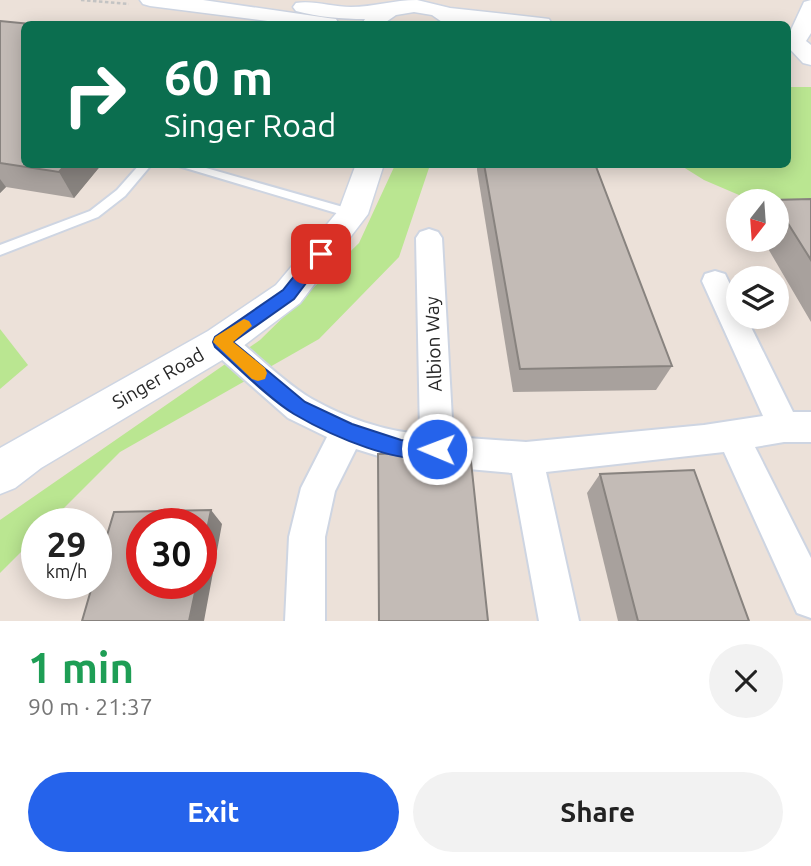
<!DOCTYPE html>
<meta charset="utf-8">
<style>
:root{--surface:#fff;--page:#f2f2f2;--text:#222;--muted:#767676;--accent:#2563eb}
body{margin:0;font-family:Ubuntu,sans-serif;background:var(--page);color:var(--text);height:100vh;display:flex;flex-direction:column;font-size:26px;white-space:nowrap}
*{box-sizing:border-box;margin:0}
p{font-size:23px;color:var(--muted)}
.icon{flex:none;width:38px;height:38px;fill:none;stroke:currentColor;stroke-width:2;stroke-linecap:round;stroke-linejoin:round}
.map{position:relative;height:621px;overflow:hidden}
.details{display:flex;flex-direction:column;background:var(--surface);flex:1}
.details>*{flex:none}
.guide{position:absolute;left:21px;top:21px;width:770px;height:147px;border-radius:10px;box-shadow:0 4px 18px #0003;background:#0b6e4f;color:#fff;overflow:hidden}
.needle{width:46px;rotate:197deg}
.tools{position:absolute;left:726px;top:189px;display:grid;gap:14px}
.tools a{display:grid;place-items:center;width:63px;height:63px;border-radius:50%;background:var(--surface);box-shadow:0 4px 18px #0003;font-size:35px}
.speed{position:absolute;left:21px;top:508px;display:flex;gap:14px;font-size:35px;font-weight:700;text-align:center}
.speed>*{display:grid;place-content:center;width:91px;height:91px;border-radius:50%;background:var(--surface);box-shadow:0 4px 18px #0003;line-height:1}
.speed small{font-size:18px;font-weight:400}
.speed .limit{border:10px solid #d22;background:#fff;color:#111}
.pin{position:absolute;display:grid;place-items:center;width:60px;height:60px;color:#fff;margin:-30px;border-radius:14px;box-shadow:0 4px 10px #0006}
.me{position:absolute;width:77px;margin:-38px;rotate:271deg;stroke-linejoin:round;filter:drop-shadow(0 0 5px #0008)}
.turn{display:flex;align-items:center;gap:24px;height:147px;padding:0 28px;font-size:32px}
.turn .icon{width:91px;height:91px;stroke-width:2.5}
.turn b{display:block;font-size:49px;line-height:60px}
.round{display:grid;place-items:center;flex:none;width:74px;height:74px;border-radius:37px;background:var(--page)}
.head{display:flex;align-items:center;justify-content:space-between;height:119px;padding:0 28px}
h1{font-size:42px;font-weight:700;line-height:52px;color:#1e9e55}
.button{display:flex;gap:14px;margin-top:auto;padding:14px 28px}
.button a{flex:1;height:80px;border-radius:42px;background:var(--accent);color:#fff;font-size:28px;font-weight:700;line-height:80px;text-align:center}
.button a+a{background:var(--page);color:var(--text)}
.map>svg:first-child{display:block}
.green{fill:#bae691}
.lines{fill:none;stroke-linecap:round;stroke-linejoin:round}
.service-casing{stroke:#ced5e2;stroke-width:4}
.minor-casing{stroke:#ced5e2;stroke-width:4}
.tertiary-casing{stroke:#ced5e2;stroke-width:3}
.path{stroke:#c3c3c3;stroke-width:2.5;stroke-dasharray:3.5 2.5;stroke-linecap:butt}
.service{fill:#fff;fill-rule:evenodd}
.minor{fill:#fff;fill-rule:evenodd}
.tertiary{fill:#fff;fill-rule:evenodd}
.wall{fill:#a8a19d}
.shaded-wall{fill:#88837f}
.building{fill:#c3bbb6;stroke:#88837f;stroke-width:2}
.route{fill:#2563eb;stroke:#184099;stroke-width:2}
.slow{fill:#f59e0b}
.labels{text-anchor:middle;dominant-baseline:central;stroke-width:5;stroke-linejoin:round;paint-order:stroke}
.street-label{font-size:19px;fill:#282828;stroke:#fff}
</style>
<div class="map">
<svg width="811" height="621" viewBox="0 0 811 621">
<rect width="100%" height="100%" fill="#ece1d9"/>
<g class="green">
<path d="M788 87H811V211L777 201H753L704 180 680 165 788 164Z"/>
<path d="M395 165H430L399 257 319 339 120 452 49 523H37V536L0 573V520L260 340 359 243Z"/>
<path d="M0 329 28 365 0 389Z"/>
</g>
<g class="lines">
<defs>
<g id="service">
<path d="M140 164H152L125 196 98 217 0 255V245L90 211 117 190Z"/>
<path d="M172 164H192L357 211 359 214 353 218Z"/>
</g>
<path id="minor" d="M429 229 438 232 442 238 453 437 526 442 704 425 763 416 702 281 705 274 715 271 725 274 738 301V317H746L793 412H811V442H784L755 447 811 558V618L797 613 724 452 546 472 579 621H539L512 473 401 463 356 449 335 491 325 537V621H285L289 537 301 488 327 437 288 418 211 350 206 342 211 334 221 330 231 334C255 353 286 384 312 399 344 417 383 431 420 434L416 238 420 232Z"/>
<g id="tertiary">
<path d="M140 0H203L328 18 336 19 339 24H291L150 6 143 4Z"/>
<path d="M417 0 450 8 541 18 549 19 552 24 465 22 466 24H445L432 15 414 12 396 15 383 24H362L365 19C342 19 318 17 296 11L293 7 296 3C313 0 333 7 351 7 373 7 394 0 417 0Z"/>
<path d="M811 0V33L806 41 811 45V65L803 63 788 47V31L791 30 804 2Z"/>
<path d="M356 164H384L368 214 300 303 234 353 41 468 15 488 0 494V448L208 331 276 285 339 210Z"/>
</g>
</defs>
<use href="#service" class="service-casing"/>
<use href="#minor" class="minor-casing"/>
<use href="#tertiary" class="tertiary-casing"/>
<path class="path" d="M81 0 129 4"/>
<use href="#service" class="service"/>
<use href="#minor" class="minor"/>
<use href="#tertiary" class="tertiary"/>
</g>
<g class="wall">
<path d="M0 21 24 164H102L74 198 6 187 0 193Z"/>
<path d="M477 164H595L672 366 656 390 513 392 477 170Z"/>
<path d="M811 199V322L763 240H777V201H772L773 200Z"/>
<path d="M600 474 749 621H618L587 493Z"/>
</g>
<g class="shaded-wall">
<path d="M66 164H102L74 198 59 172Z"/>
<path d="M0 179 6 187 0 193Z"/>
<path d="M211 510 222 524 204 621H189L197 583H201V559Z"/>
</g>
<g class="building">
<path d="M0 21 31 24H24V164H66L59 172 0 163Z"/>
<path d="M484 164H595L672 366 520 369Z"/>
<path d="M811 199V260L777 206V201H774L773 200Z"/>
<path d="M470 452 488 621H379L378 454Z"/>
<path d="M694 470 749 621H638L600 474Z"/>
<path d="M211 510 201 559V523H142V583H197L189 621H82L93 583H96V572L114 512Z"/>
</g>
<path class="route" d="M321 249 328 254 294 299 233 342 305 402 352 424 401 440 443 443 446 449 443 455C405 470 328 434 294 414 269 399 238 367 215 347L213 342 215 337 283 290 315 250Z"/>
<path class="slow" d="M244 319 249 321 252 326 233 342 265 368 267 373 265 379 258 381 252 379 213 342 215 337Z"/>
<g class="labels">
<g class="street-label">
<text transform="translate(433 344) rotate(-92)">Albion Way</text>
<text transform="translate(158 378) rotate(-30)">Singer Road</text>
</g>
</g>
</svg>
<div class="tools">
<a><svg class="needle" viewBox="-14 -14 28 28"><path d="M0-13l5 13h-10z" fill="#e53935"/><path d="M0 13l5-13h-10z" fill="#767676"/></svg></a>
<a><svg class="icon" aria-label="layers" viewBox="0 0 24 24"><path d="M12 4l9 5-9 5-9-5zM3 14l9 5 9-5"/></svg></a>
</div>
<div class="speed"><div>29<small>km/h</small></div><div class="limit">30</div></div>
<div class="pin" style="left:321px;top:254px;background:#d93025"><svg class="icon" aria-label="arrive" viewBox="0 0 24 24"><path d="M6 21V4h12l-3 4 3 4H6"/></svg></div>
<svg class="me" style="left:437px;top:449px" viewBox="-20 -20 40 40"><circle r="17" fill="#2563eb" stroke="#fff" stroke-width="3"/><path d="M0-11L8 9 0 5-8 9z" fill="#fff"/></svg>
<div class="guide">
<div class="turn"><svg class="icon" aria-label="right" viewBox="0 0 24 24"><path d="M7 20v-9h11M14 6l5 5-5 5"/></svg><div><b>60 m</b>Singer Road</div></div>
</div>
</div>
<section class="details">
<div class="head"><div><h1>1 min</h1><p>90 m · 21:37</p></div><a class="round"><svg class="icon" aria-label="close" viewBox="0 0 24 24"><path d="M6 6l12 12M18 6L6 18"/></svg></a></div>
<div class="button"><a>Exit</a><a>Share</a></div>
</section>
